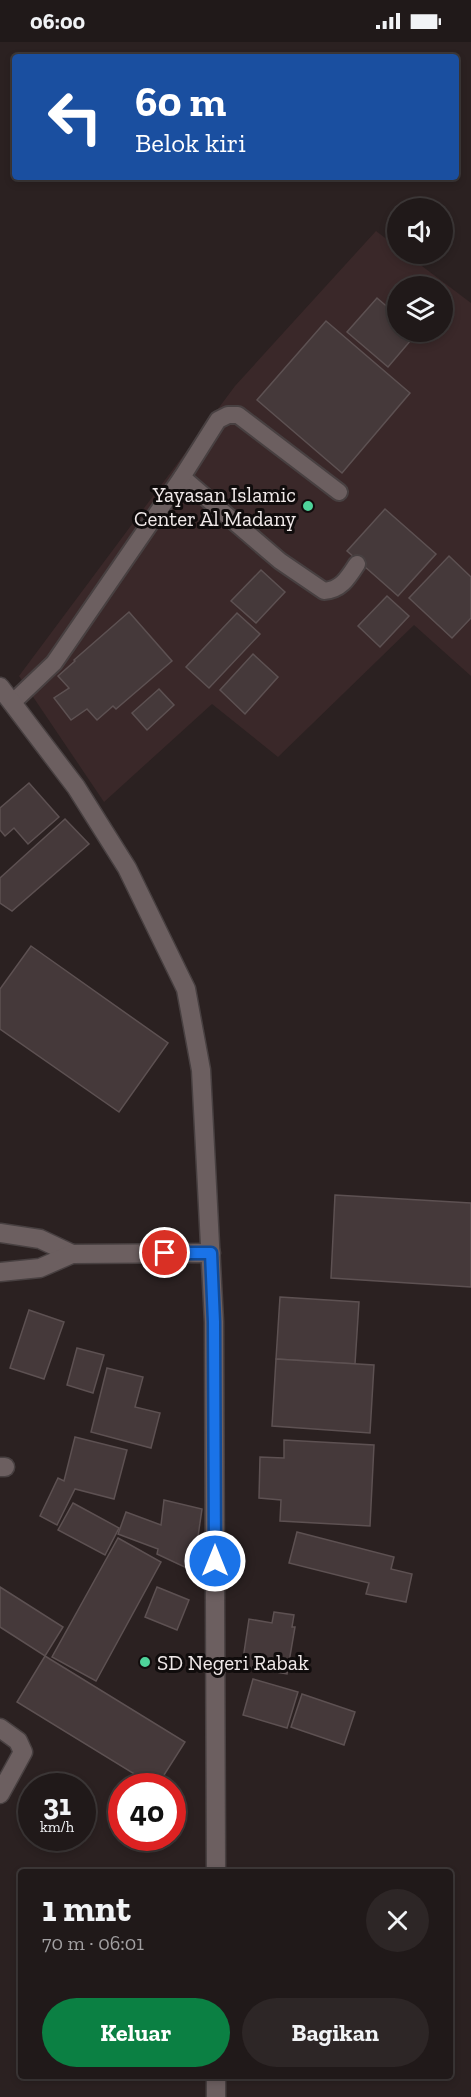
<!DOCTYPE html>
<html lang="id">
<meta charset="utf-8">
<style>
:root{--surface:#201919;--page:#2d2626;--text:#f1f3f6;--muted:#a2a0a2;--line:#3d3838;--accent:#0b8043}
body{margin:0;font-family:"Zilla Slab",serif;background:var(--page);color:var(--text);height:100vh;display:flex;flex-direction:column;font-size:22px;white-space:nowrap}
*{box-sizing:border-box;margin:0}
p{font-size:20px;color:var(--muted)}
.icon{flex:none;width:33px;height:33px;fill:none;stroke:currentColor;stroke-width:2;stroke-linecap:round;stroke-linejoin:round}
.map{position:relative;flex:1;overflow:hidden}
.sheet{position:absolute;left:18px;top:1827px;width:435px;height:210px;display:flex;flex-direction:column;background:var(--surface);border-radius:6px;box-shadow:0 3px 9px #0003,0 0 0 2px var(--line)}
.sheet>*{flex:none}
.guide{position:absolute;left:12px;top:12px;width:447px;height:126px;border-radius:6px;box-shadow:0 3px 9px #0003,0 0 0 2px var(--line);background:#1a4fa0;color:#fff;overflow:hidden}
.buttons{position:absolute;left:387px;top:156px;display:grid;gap:12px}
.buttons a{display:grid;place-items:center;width:66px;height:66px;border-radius:50%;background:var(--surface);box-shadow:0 3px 9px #0003,0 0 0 2px var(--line);font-size:30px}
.speed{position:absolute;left:18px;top:1731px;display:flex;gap:12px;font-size:30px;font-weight:700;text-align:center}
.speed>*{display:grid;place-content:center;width:78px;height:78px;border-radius:50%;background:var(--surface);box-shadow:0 3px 9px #0003,0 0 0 2px var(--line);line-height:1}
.speed small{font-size:15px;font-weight:400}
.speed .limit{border:9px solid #d22;background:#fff;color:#111}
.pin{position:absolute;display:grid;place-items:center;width:51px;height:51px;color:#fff;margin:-26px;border:3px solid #fff;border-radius:50%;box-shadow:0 2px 6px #0007}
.me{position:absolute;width:66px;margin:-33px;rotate:0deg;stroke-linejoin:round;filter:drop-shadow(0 0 4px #0008)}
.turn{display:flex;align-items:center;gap:21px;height:126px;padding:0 24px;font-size:27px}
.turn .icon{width:78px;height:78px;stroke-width:2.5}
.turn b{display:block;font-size:42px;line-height:51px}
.round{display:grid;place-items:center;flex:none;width:63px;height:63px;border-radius:32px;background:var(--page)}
.head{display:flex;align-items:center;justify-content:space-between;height:102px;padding:0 24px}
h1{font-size:36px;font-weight:700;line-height:45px}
.cta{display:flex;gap:12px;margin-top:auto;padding:12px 24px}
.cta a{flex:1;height:69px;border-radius:36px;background:var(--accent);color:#fff;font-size:24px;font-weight:700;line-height:69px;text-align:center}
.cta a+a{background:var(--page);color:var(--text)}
.status{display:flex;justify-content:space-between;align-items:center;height:42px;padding:0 30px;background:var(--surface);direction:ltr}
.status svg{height:16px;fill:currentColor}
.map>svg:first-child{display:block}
.built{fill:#3a2829;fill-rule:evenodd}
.building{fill:#45393a;stroke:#5d5152;stroke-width:1.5}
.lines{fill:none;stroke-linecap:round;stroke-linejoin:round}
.service-casing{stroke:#484041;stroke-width:20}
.minor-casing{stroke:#484041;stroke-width:21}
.tertiary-casing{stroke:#484041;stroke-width:21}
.service{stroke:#6c5f60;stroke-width:16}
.minor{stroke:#6c5f60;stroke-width:18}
.tertiary{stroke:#6c5f60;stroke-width:18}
.route-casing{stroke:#114b97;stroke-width:15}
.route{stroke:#1a73e8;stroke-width:10}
.poi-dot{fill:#4ed39a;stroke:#100c0c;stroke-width:2}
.labels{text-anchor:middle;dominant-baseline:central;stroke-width:6;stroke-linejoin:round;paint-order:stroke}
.poi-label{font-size:21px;fill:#f1eaea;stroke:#100c0c;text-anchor:end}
</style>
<div class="status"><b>06:00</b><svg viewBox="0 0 49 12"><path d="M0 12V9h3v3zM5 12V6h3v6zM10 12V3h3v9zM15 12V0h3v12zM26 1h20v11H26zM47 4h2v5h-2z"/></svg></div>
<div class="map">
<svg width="471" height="2055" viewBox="0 0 471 2055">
<rect width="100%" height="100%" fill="#2b2121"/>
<path class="built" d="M376 189 397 205 398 212H406L471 261V634L414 583 278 715 212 662 104 760 19 634 235 344ZM398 244H442V290H398Z"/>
<g class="building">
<path d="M377 256 398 274V290H415L417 291 388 325 347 290Z"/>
<path d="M326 279 410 351 342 431 257 358Z"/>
<path d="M385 467 436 512 398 554 347 509Z"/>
<path d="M449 514 471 535V576L452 596 409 556Z"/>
<path d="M261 528 285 550 256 581 231 559Z"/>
<path d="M387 554 409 574 380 605 358 584Z"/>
<path d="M129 570 172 619 116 667 113 664 97 678 87 667 71 678 54 656 69 646 58 634 75 619 74 618Z"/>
<path d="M237 571 260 592 209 646 186 625Z"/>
<path d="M253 612 278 635 245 672 220 648Z"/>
<path d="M159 647 174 663 147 688 132 671Z"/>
<path d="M29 741 59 775 28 802 14 786 5 794 0 788V766Z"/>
<path d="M65 777 89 802 12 869 0 861V836Z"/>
<path d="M31 904 168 1001 119 1070 0 987V947Z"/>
<path d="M335 1153 471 1161V1245L331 1236Z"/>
<path d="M280 1255 359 1260 355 1322 276 1317Z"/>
<path d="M29 1268 64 1280 44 1337 10 1326Z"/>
<path d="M77 1306 104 1313 93 1351 67 1343Z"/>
<path d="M276 1317 374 1323 370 1391 272 1384Z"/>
<path d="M107 1326 143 1335 135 1365 160 1371 151 1406 91 1390Z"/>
<path d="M75 1395 127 1408 114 1457 75 1447 57 1483 40 1474 58 1436 64 1439Z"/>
<path d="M284 1398 374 1403 370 1484 280 1479 281 1458 259 1456 260 1415 284 1416Z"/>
<path d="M164 1458 202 1467 193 1529 157 1512 158 1507 118 1492 126 1470 161 1483Z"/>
<path d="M73 1461 119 1486 105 1513 58 1488Z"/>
<path d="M297 1490 394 1515 391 1527 412 1532 406 1560 366 1552 369 1541 289 1521Z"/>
<path d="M118 1496 161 1520 96 1639 52 1615Z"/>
<path d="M0 1545 63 1585 45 1614 0 1585Z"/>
<path d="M157 1545 189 1558 177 1588 145 1575Z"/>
<path d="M274 1570 294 1573 292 1585H295L287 1632 242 1624 249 1577 272 1581Z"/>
<path d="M45 1614 185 1700 157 1744H154L17 1660Z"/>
<path d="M253 1637 298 1650 287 1686 243 1673Z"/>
<path d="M302 1652 355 1670 344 1703 291 1685Z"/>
</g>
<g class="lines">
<defs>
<g id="service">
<path d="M182 435 280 519 324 549C341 548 348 536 357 522"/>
<path d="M12 661 54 621 182 435 218 378 228 373H238L339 450"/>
</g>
<g id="minor">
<path d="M0 1191 40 1197 72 1212"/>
<path d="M0 1230 40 1226 72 1212 211 1211"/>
<path d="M0 1425H5"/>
<path d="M0 1686 18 1699 23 1710 0 1752"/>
</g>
<g id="tertiary">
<path d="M0 645 76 745 127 826 186 947 201 1028 214 1280 216 1830"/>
<path d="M216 2034V2055"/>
</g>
</defs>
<use href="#service" class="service-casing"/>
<use href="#minor" class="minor-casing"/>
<use href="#tertiary" class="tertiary-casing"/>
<use href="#service" class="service"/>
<use href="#minor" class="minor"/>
<use href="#tertiary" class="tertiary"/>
</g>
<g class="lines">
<defs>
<path id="route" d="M165 1211H211L214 1280 215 1519"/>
</defs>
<use href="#route" class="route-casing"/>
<use href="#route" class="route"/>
</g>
<g class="poi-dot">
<circle cx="308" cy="464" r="6"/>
<circle cx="145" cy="1620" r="6"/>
</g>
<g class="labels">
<g class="poi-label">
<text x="296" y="452">Yayasan Islamic<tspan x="296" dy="24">Center Al Madany</tspan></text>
<text x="157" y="1620" text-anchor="start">SD Negeri Rabak</text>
</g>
</g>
</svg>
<div class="buttons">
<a><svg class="icon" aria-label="sound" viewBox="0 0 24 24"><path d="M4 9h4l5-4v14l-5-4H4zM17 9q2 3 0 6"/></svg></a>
<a><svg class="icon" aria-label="layers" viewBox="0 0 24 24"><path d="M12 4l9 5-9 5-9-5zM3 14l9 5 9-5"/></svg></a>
</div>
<div class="speed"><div>31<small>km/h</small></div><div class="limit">40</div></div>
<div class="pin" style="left:165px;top:1211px;background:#d93025"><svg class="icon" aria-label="arrive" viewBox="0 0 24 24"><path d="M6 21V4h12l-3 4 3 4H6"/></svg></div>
<svg class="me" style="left:215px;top:1519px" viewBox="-20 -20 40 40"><circle r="17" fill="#1a73e8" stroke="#fff" stroke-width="3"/><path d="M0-11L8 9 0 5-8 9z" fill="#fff"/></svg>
<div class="guide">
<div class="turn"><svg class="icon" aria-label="left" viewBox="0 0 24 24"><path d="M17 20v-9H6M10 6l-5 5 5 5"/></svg><div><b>60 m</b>Belok kiri</div></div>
</div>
<section class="sheet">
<div class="head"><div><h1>1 mnt</h1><p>70 m · 06:01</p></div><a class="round"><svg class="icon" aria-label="close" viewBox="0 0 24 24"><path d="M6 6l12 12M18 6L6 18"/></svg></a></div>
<div class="cta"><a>Keluar</a><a>Bagikan</a></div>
</section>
</div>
